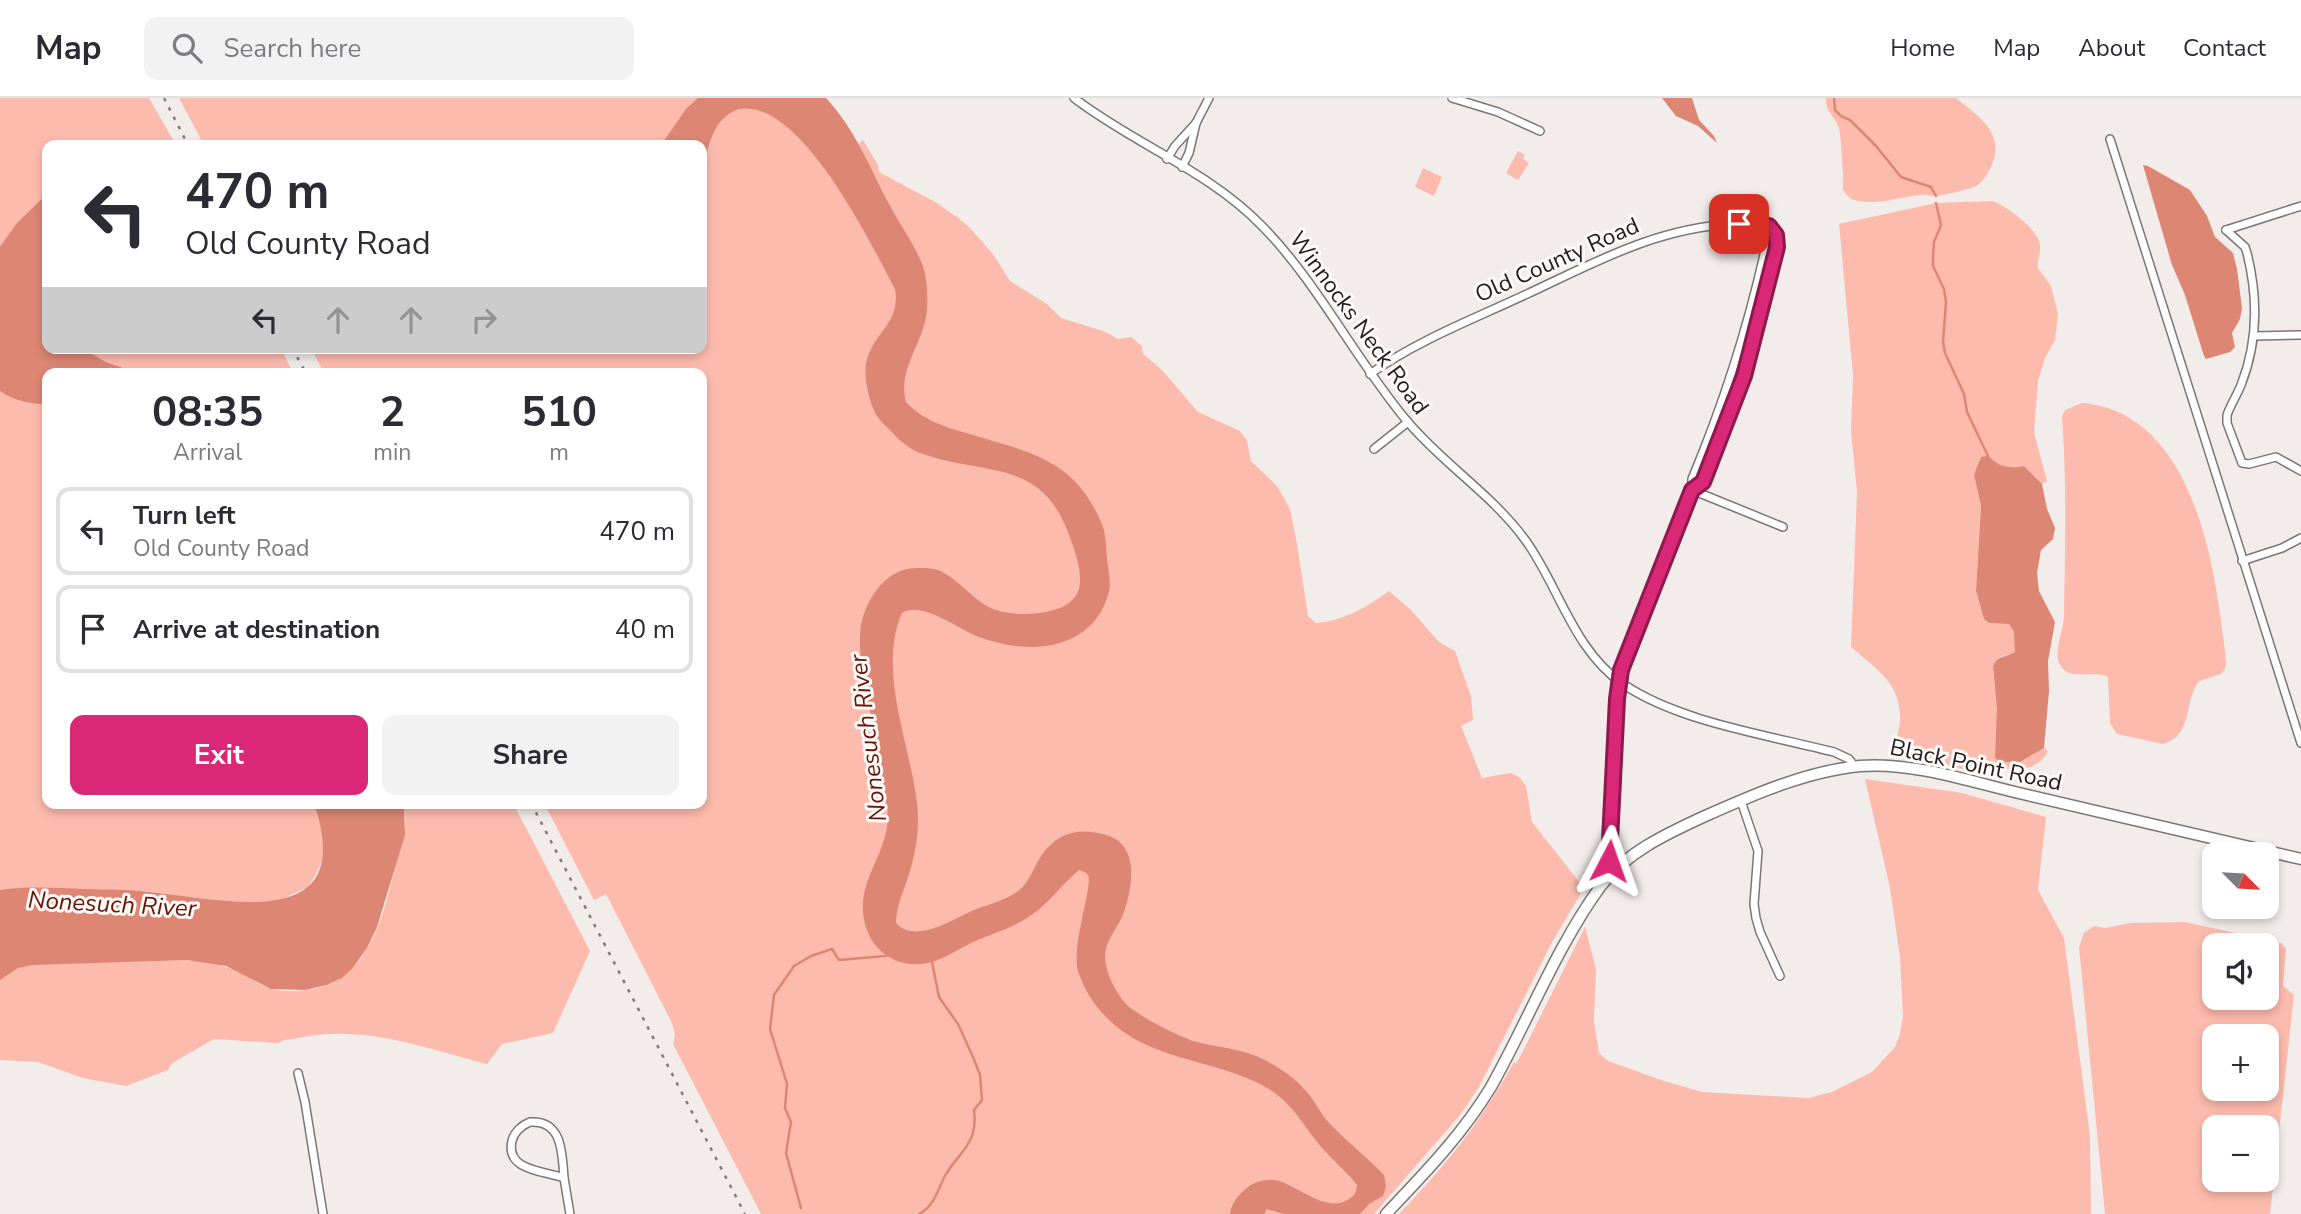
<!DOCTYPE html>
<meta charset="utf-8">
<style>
:root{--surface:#fff;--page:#f2f2f3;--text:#2b2b33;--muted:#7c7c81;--line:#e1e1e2;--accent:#db2777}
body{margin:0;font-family:"Nunito Sans",sans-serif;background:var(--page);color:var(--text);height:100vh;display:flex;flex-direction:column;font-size:26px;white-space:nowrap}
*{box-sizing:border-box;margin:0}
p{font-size:23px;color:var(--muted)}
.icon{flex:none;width:38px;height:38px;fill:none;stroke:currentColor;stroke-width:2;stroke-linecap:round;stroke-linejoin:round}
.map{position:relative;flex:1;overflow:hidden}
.drawer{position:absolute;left:42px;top:270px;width:665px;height:441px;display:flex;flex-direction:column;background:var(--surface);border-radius:14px;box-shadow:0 4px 10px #0003}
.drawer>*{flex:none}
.hud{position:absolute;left:42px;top:42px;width:665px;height:214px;border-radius:14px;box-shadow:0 4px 10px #0003;background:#fff;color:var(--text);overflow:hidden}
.needle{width:46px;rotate:114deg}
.tools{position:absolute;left:2202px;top:744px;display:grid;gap:14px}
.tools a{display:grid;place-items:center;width:77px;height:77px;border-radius:14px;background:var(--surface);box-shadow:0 4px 10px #0003;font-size:35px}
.pin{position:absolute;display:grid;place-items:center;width:60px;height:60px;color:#fff;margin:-30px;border-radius:14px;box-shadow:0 4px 10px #0006}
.me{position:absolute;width:77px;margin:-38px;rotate:4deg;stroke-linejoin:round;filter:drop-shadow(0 0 5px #0008)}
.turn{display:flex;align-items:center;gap:24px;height:147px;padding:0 28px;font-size:32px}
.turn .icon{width:91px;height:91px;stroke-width:2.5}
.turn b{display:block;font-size:49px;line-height:60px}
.lanes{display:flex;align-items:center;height:66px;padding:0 28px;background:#0003;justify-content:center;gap:35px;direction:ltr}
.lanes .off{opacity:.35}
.eta{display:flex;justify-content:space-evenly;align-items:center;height:119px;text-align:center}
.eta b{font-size:42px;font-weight:700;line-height:49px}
.cta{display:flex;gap:14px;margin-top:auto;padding:14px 28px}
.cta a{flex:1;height:80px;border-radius:14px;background:var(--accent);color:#fff;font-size:28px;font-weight:700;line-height:80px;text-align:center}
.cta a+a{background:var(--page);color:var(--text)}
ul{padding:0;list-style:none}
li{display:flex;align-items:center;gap:21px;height:88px;margin:0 14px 10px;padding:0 14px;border:4px solid var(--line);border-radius:14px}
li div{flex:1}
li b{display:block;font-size:26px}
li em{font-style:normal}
header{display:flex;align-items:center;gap:42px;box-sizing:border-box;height:98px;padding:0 35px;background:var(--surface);border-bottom:2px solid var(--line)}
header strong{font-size:33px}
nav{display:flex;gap:38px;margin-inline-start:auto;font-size:24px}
.search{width:490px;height:63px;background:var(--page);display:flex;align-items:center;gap:18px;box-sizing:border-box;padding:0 24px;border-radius:14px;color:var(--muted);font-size:26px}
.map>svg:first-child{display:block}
.green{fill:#fdbbad;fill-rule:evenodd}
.water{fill:#dd8674}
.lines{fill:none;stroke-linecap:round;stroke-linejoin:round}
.stream{stroke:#dd8674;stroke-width:2.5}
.street-casing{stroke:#7c7776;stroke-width:10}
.secondary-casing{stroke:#7c7776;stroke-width:13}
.street{stroke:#fff;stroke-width:7}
.secondary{stroke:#fff;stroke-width:10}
.rail{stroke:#807c7c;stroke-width:2.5;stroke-dasharray:3.5 7;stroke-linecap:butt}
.route-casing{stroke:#8e194d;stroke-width:18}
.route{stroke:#db2777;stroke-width:12}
.labels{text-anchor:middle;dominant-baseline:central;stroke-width:6;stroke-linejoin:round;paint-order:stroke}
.street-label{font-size:23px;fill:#1f1d1d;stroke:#fff9f8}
.water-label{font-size:24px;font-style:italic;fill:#641609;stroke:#fff9f8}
</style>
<header>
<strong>Map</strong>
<div class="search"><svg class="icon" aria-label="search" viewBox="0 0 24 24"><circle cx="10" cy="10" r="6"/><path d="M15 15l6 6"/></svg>Search here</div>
<nav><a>Home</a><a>Map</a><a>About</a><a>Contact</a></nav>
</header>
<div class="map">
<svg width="2301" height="1116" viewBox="0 0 2301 1116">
<rect width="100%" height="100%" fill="#f2eceb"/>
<g class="green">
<path d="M0 0H149L176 47H47V97L0 161Z"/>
<path d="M179 0H698L667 47H204Z"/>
<path d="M1826 0H1956C1979 19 2007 36 1991 69 1988 75 1983 83 1978 87 1972 91 1944 97 1936 98 1930 98 1925 96 1920 97 1899 99 1875 108 1855 102 1849 101 1847 97 1843 92 1844 82 1841 39 1839 30 1835 19 1825 13 1826 0Z"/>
<path d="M754 4 800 31 830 70 863 42 878 67 879 74 935 104 957 119 970 130 993 156 1010 183 1047 206 1061 220 1106 234 1118 241 1131 239 1142 248 1143 256 1162 272 1198 314 1240 333 1247 343 1251 363 1277 388 1290 411 1297 446 1308 518 1316 525C1343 523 1367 509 1389 493L1411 512 1439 544 1455 553 1471 598 1473 622 1461 628 1482 680 1511 675 1519 679 1526 688 1532 724 1584 790 1551 846 1479 989 1460 1017 1374 1116H761L673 946 675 937 672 925 606 796 594 802 544 705H702V275H324L311 250H702V68L704 56 721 18Z"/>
<path d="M1518 53 1525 57 1523 61 1529 65 1518 82 1506 75Z"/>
<path d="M1423 70 1442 79 1434 98 1415 89Z"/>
<path d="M1993 103C2007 109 2039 131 2040 148 2041 155 2037 162 2038 170L2051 188 2058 216 2055 242 2045 260 2038 283 2034 334 2047 383 2042 386 2024 368 2009 370 1996 366 1974 377 1981 408 1976 493 1984 521 1989 525 2009 526C2015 533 2017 546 2015 555L2002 558 1993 573 1998 610 1995 659 2020 664 2044 650 2048 653C2038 674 2017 671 1998 671 1992 671 1987 674 1981 675L1896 656C1894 647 1899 634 1900 624 1902 585 1877 572 1851 549L1857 394 1851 333 1853 277 1839 126 1936 105Z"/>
<path d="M82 250H281L293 275H138L106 264Z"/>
<path d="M0 276 47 299V705H320L325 736 322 762 317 774 308 789 278 803 237 805 142 793 0 795Z"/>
<path d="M2082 305C2181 313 2209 436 2220 516 2222 534 2226 552 2226 569L2221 576 2199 583C2183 604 2194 637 2163 646L2117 636 2110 625 2108 579C2095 572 2072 582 2062 570 2051 557 2064 532 2064 518 2065 452 2067 384 2062 318L2065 312Z"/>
<path d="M1865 681 1962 695 2046 719 2038 792 2064 840 2090 1038 2091 1116H1399C1447 1066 1480 1025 1514 964L1516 966 1521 957 1585 829 1596 871 1594 923 1599 955 1608 963 1664 983 1702 994 1808 1000 1832 994 1872 974 1895 949 1900 936 1903 919 1900 859 1890 790Z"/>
<path d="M404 705H513L590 853 553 935 502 946 487 966C428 951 365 927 304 939 294 942 288 939 278 945L214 941 172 965 168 972 126 988 83 980 38 964 0 962V878L17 866 187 862C205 864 222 866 239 874 249 878 260 888 272 891 293 896 327 892 344 878 378 851 388 798 398 758 400 748 404 737 405 727 406 720 404 712 404 705Z"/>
<path d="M2185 824 2281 845 2286 851 2283 888 2294 897 2270 1116H2105L2079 849 2084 835 2094 828 2105 830 2130 825ZM2214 847H2266V900H2214ZM2214 938H2266V990H2214ZM2214 1029H2266V1082H2214Z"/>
</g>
<g class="water">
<path d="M698 0H826C855 31 870 70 889 106 900 127 915 147 923 168 927 182 928 197 927 211 925 244 897 270 906 304 923 322 942 328 966 335 1029 354 1076 360 1103 429 1106 438 1106 450 1107 460 1108 472 1112 486 1108 497 1098 533 1066 549 1031 549 1013 549 996 545 979 539 959 532 922 502 902 515 877 573 910 645 917 705 920 729 916 756 908 779 903 795 896 809 896 825 915 847 955 820 974 812 989 806 1005 803 1018 793 1029 785 1034 769 1041 758 1057 734 1080 729 1106 737 1142 747 1132 793 1122 819 1116 832 1105 844 1105 858 1105 874 1116 895 1126 906 1138 918 1184 942 1201 945 1224 950 1246 952 1267 963 1281 971 1295 980 1305 992 1315 1002 1320 1016 1330 1026 1347 1044 1367 1059 1384 1077L1386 1088 1383 1098 1369 1106 1360 1116H1284L1266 1111 1265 1116H1230C1231 1105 1239 1096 1248 1089 1256 1083 1269 1080 1279 1083 1299 1089 1328 1116 1349 1101 1355 1097 1356 1094 1357 1087 1347 1074 1335 1064 1324 1052 1300 1025 1293 1002 1258 985 1209 961 1147 961 1107 920 1094 907 1086 894 1079 876 1069 852 1094 786 1088 777 1086 774 1082 773 1079 772 1064 784 1053 800 1038 812 1019 828 997 834 975 843 962 849 949 858 935 863 898 875 866 852 863 814 860 776 893 749 887 710 882 666 870 622 864 578 861 561 858 544 861 527 867 498 888 468 920 470 929 470 936 470 944 475 962 485 977 506 996 512 1015 518 1042 517 1060 510 1072 505 1081 495 1080 481 1080 465 1073 447 1067 432 1040 361 982 377 923 356 908 351 898 341 888 330 881 324 876 318 873 310 868 298 864 278 866 266 872 234 901 227 895 191 872 148 801 0 739 11 702 23 704 80 702 110V47H661L686 11Z"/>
<path d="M1662 0H1692L1699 22 1714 38 1717 45 1698 28 1676 18Z"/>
<path d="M2143 67 2148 68 2190 92 2207 118 2215 139 2233 155 2237 171 2242 210 2240 221 2232 235 2235 249 2230 254 2206 261 2204 258 2185 197 2172 167Z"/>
<path d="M47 96V190C43 206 47 232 47 250H82L106 264 138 275H47V306C29 306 15 303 0 293V149L17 125Z"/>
<path d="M1988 358C2000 369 2008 371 2024 368L2042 386 2047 411 2055 430 2053 441 2041 452 2037 475 2039 493 2055 524 2048 563 2049 593 2044 650 2020 664H1999L1995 659 1997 610 1993 568C1997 558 2006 559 2015 554L2014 534 2009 526 1989 525 1984 521 1976 493 1981 408 1974 377 1981 359Z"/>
<path d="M314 705H404L405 737 377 829 367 850 352 871 342 880 327 887 305 892 271 891 226 868 187 862 32 867 18 870 0 882V792C28 788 57 790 85 791 107 792 128 791 149 794 224 801 359 838 314 705Z"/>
</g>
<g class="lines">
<g class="stream">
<path d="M1834 0 1835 12 1841 18 1850 22 1876 48 1901 79 1931 89 1936 98"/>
<path d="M1936 105 1941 127 1934 144 1933 159V168L1944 191 1946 204 1943 244 1945 255 1964 296 1967 314 1988 358"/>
<path d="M801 1110 786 1055 791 1024 785 1010 787 986 770 931 774 897 794 868 811 858 832 851 839 862 886 858"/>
<path d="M919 1116C935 1108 938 1090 946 1076 962 1051 978 1045 974 1012L982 1002 980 977 973 959 958 926 939 899 932 864"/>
</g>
<defs>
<g id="street">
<path d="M1074 0C1134 46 1209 73 1262 128 1318 185 1355 261 1407 323 1443 366 1493 397 1526 443 1559 489 1574 553 1623 586 1679 624 1768 637 1834 654L1849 661 1855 669"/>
<path d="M1452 0 1498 14 1540 33"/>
<path d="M2110 41 2301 645"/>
<path d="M1167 61 1175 48 1196 25"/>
<path d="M1182 69 1189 55 1196 25 1209 0"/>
<path d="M2226 132 2245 149 2247 155C2258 199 2258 244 2241 287 2237 297 2231 306 2227 317V325L2242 365 2249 366 2276 359 2301 373"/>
<path d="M2226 132 2301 108"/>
<path d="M2254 238 2301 237"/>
<path d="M1370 276C1418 242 1474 221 1527 196 1596 164 1656 130 1733 126 1753 125 1778 123 1777 149L1744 278 1703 384 1692 392"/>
<path d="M1374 351 1408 324"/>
<path d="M1692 392 1783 429"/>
<path d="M2242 463 2282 450 2301 440"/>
<path d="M1741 703 1758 753 1754 806 1756 820 1760 834 1780 878"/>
<path d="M1613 774 1609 763 1610 744 1617 601 1621 572 1692 392V381C1725 302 1749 227 1767 143L1773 131"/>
<path d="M298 975 305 1004 323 1116"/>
<path d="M530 1024C563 1022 562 1056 564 1080 545 1073 505 1073 512 1043 514 1034 522 1027 530 1024Z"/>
<path d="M564 1080 570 1116"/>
</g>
<path id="secondary" d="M1386 1116C1424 1076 1462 1037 1491 989 1528 923 1556 850 1600 789 1625 755 1666 736 1703 719 1752 697 1807 673 1860 668 1915 664 1971 684 2023 696 2116 718 2208 739 2301 761"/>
</defs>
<use href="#street" class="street-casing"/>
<use href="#secondary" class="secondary-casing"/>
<use href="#street" class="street"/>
<use href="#secondary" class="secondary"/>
<g class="rail">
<path d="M164 0 188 47"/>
<path d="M292 250 306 275"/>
<path d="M531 705 745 1116"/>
</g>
</g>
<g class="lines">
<defs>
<path id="route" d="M1609 763 1617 601 1621 572 1692 392 1703 384 1744 278 1777 149 1776 137 1769 128 1739 126"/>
</defs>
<use href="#route" class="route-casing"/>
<use href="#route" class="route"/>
</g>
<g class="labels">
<g class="street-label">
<text transform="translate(1557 162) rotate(-24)">Old County Road</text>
<text transform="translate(1359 225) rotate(54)">Winnocks Neck Road</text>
<text transform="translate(1976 667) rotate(12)">Black Point Road</text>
</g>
<g class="water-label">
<text transform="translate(868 640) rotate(-97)">Nonesuch River</text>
<text transform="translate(112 806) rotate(3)">Nonesuch River</text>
</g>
</g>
</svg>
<div class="tools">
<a><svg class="needle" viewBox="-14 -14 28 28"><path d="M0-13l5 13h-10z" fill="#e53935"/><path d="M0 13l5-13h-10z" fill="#7c7c81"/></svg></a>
<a><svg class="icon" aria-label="sound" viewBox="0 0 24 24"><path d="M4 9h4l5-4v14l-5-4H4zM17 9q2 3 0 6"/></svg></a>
<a>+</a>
<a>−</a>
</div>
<div class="pin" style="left:1739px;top:126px;background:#d93025"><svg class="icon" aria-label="arrive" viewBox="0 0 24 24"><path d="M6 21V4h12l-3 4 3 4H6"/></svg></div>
<svg class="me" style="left:1609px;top:763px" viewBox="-20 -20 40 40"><path d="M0-17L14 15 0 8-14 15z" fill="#db2777" stroke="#fff" stroke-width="4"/></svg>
<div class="hud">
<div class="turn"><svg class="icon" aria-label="left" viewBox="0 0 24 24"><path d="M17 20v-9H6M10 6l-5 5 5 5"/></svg><div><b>470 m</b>Old County Road</div></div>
<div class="lanes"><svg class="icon" aria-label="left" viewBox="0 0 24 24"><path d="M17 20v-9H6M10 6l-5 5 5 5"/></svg><svg class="icon off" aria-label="ahead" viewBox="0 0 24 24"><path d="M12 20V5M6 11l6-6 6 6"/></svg><svg class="icon off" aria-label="ahead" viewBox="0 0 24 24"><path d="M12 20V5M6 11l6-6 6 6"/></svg><svg class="icon off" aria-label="right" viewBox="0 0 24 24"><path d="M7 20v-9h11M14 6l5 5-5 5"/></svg></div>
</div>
<section class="drawer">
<div class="eta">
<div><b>08:35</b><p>Arrival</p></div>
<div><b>2</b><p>min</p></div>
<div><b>510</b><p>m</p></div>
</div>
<ul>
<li><svg class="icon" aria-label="left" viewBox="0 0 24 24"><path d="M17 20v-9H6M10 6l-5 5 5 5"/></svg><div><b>Turn left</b><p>Old County Road</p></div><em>470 m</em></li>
<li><svg class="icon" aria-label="arrive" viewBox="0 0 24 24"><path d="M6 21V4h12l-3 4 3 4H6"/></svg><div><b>Arrive at destination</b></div><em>40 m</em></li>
</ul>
<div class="cta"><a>Exit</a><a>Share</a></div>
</section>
</div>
